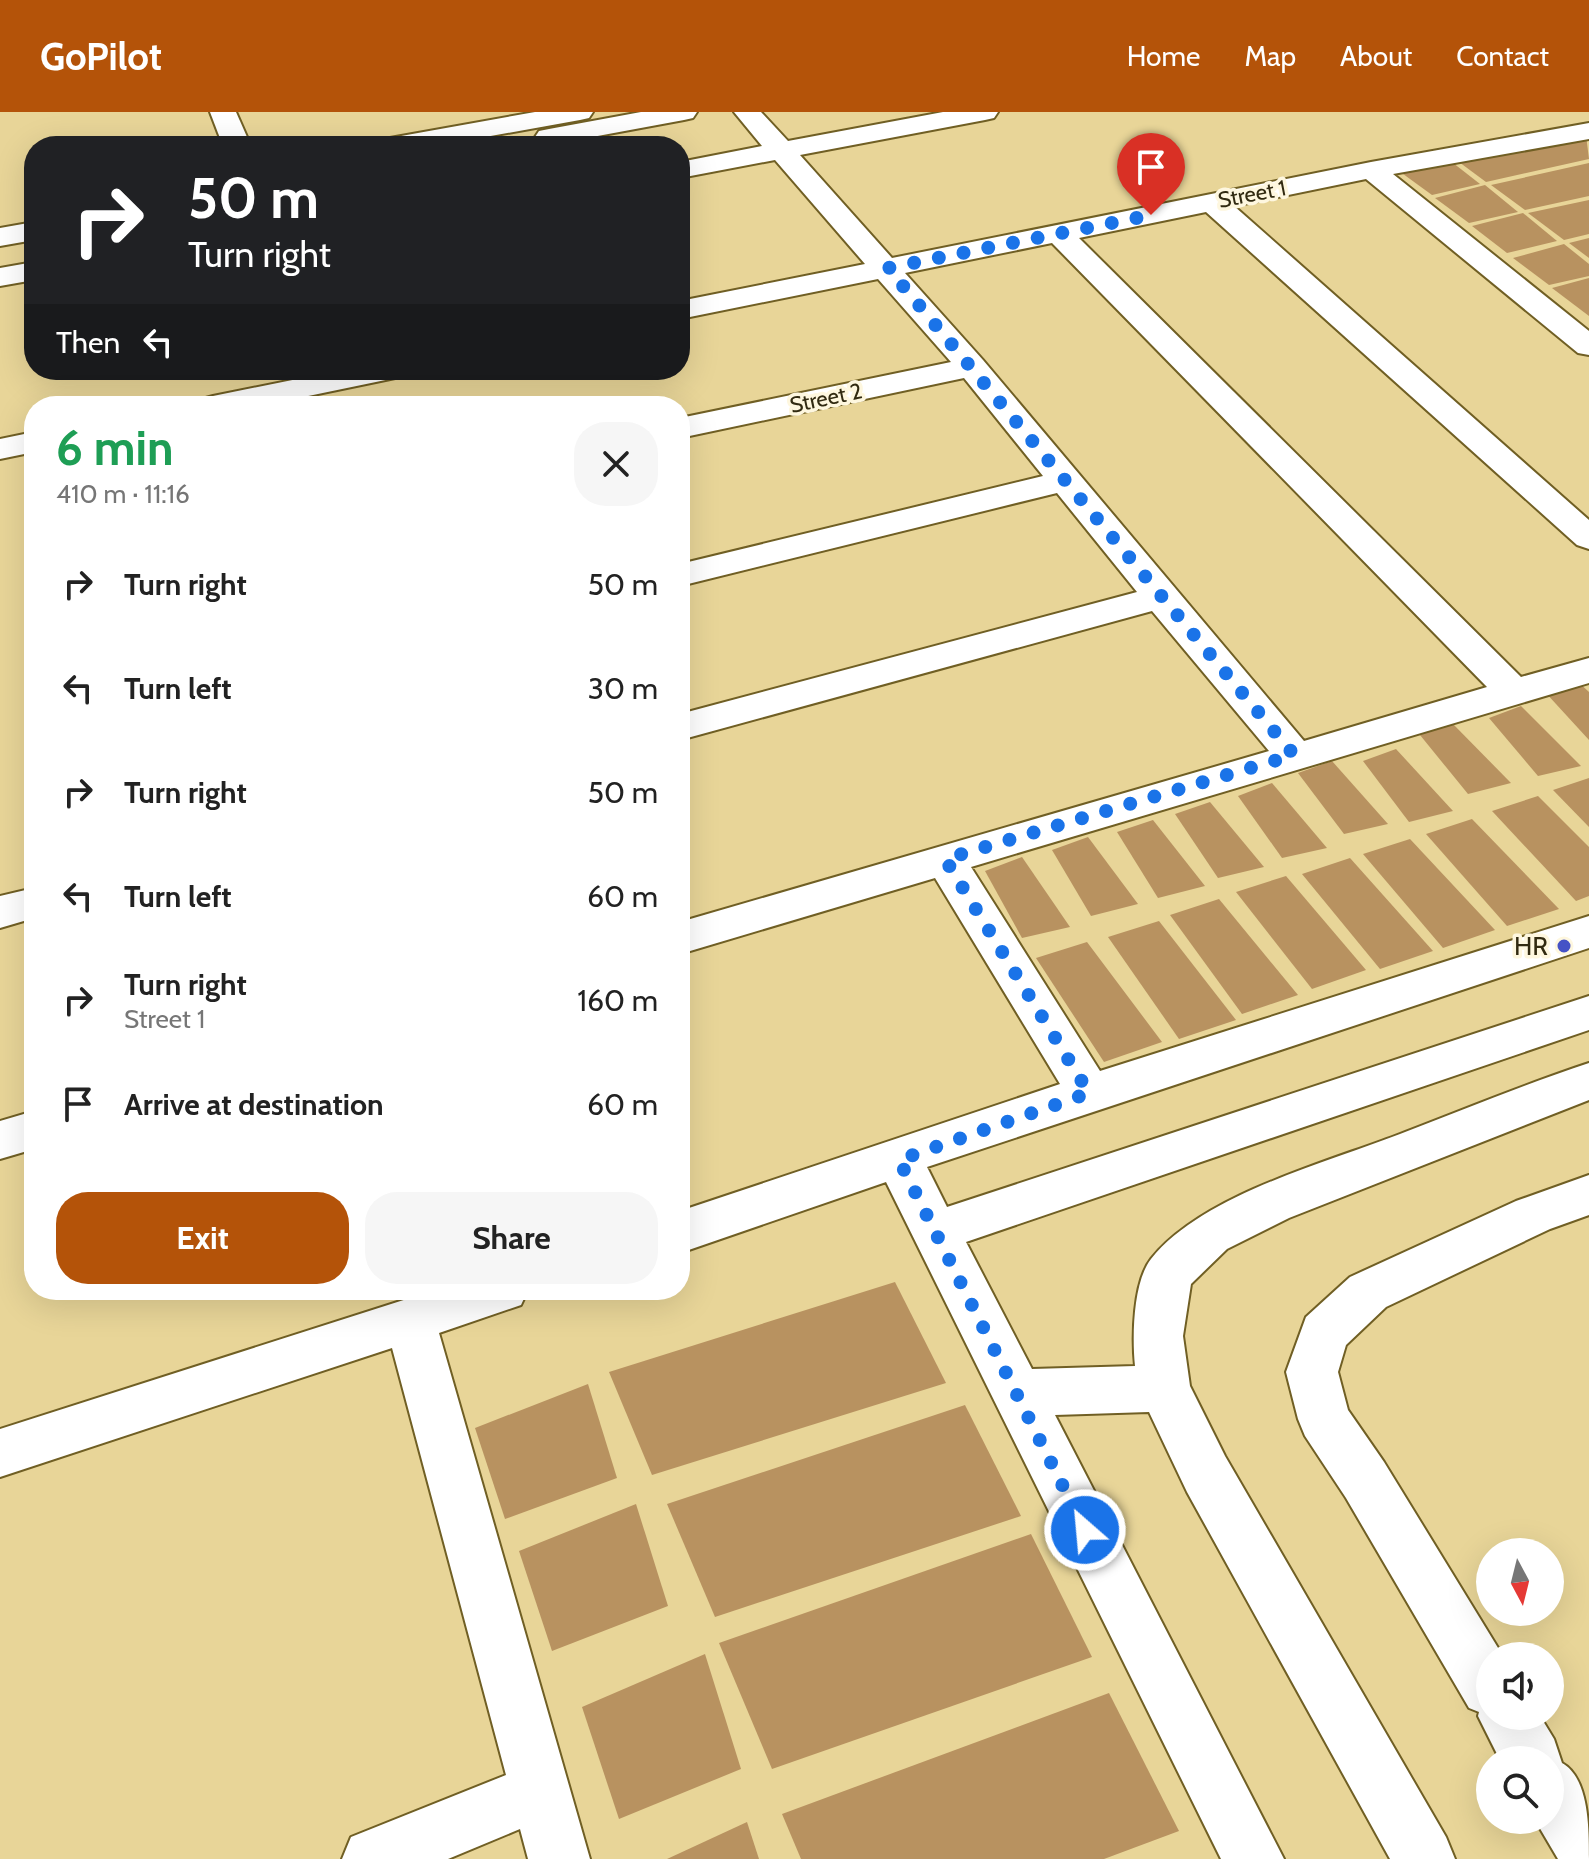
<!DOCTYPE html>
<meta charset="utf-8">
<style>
:root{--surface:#fff;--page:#f6f6f6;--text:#222;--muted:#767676;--accent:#b45309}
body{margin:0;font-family:Cabin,sans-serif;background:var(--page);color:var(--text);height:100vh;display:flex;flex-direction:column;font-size:30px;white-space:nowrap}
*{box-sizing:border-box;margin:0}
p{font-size:26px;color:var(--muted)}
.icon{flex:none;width:44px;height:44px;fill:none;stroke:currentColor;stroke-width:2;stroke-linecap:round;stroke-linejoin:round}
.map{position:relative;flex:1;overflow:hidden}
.sheet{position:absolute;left:24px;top:284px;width:666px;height:904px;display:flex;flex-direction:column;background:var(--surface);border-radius:32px;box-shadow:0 8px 32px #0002}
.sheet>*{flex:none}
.hud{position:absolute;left:24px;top:24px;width:666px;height:244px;border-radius:32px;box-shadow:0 8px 32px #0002;background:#202124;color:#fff;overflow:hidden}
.needle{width:52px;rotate:173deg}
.fabs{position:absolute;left:1476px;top:1426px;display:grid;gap:16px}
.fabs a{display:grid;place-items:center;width:88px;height:88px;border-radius:50%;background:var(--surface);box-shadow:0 8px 32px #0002;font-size:40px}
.pin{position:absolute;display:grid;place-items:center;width:68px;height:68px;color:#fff;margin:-82px -34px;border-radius:50% 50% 50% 0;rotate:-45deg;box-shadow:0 0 8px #0007}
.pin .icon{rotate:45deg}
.me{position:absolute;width:88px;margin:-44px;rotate:333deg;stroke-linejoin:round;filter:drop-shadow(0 0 6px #0008)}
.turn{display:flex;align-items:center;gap:28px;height:168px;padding:0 32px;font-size:36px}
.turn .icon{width:104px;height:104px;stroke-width:2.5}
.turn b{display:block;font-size:56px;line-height:68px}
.then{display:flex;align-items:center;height:76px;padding:0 32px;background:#0003;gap:16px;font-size:30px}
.round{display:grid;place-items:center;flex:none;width:84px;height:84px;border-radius:32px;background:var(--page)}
.overview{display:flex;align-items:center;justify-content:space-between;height:136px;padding:0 32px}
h1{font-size:48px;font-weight:700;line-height:60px;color:#1e9e55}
.action{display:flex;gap:16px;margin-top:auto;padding:16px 32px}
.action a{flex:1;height:92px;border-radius:32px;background:var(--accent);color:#fff;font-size:32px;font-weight:700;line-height:92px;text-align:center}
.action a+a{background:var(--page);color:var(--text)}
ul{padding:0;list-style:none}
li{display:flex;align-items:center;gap:24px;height:104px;padding:0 32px}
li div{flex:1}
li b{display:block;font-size:30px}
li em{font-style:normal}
header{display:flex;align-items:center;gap:48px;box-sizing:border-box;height:112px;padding:0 40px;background:var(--accent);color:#fff}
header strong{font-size:38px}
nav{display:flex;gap:44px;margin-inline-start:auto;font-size:28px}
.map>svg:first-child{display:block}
.building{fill:#b89260}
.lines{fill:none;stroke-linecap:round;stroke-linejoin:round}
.minor-casing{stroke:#705f24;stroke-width:4}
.minor{fill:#fff;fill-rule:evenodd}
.route{stroke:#1a73e8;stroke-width:14;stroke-dasharray:0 25.2}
.poi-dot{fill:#4552c6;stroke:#fef7df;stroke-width:3}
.labels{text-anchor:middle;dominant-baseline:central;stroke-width:7;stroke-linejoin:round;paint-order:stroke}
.far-street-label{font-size:22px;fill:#312a11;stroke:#fef7df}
.poi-label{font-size:26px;fill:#312a11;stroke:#fef7df;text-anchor:end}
</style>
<header>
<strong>GoPilot</strong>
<nav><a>Home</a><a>Map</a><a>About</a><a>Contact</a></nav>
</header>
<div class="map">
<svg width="1589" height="1747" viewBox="0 0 1589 1747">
<rect width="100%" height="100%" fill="#e8d598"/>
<g class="building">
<path d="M1586 23 1589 47 1486 70 1459 50Z"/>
<path d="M1448 47 1480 72 1432 83 1399 59Z"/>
<path d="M1589 51V84L1525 98 1491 73Z"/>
<path d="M1485 73 1518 100 1469 111 1435 86Z"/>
<path d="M1589 88V122L1564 128 1528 101Z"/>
<path d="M1523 101 1557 129 1507 141 1472 114Z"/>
<path d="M1589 126V146L1569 131Z"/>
<path d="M1564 132 1589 152V164L1549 173 1513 146Z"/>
<path d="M1589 166V204L1552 176Z"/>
<path d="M1577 569 1589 580V628L1545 580Z"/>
<path d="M1521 594 1581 654 1538 664 1489 606Z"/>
<path d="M1452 611 1511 671 1468 682 1420 623Z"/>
<path d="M1396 637 1453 699 1409 710 1363 649Z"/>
<path d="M1332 649 1388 712 1344 722 1298 661Z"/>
<path d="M1589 666V715L1553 678Z"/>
<path d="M1272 671 1327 736 1282 746 1238 684Z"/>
<path d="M1538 684 1589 735V784L1576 789 1492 699Z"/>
<path d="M1210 690 1264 755 1218 766 1175 702Z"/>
<path d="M1472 707 1559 797 1507 814 1426 722Z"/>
<path d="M1153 708 1205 774 1158 786 1117 720Z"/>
<path d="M1088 725 1138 792 1091 804 1052 738Z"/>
<path d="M1410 727 1495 818 1443 836 1363 742Z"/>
<path d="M1022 745 1070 815 1022 826 985 759Z"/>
<path d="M1350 746 1433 839 1380 857 1302 762Z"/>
<path d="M1286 764 1366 858 1312 877 1236 780Z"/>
<path d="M1219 787 1298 883 1242 902 1170 803Z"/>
<path d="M1159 809 1236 908 1179 927 1108 825Z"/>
<path d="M1087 830 1162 930 1104 950 1036 846Z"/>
<path d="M895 1170 946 1271 652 1363 609 1260Z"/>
<path d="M588 1272 617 1366 505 1407 475 1316Z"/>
<path d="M965 1293 1021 1404 715 1505 667 1392Z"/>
<path d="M636 1392 668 1494 552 1539 519 1439Z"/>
<path d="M1031 1422 1092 1545 772 1657 719 1531Z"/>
<path d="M705 1542 741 1657 619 1707 582 1595Z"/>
<path d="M1109 1581 1179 1719 1104 1747H801L782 1702Z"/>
<path d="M747 1710 759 1747H667Z"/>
</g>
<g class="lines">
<defs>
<g id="minor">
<path d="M210 0H236L251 34H223Z"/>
<path d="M535 0H593L589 6 580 8 435 34H376L380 28 390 26Z"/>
<path d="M641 0H697L693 6 684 8 549 33 539 31 535 25 539 19 549 17Z"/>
<path d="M734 0H761L788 29 943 0H998L994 6 985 8 800 43 892 146 1371 50 1589 11V27L1393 62 1589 219V243L1578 241 1366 67 1234 94 1589 408V437L1577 433 1206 100 1079 126 1521 565 1589 546V571L971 755 1100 959 1589 804V836L927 1055 947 1095 1589 884V918L966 1130 1032 1257 1135 1254C1132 1225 1133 1170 1151 1147 1202 1083 1325 1051 1400 1022 1463 998 1525 972 1589 951V988L1289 1106 1227 1137 1191 1172 1183 1224 1190 1274 1225 1344 1446 1725 1455 1747H1390L1187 1380 1149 1300 1055 1303 1284 1747H1221L886 1070 680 1141V1099L1060 972 935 766 680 842V810L1269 639 1152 499 680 628V602L1137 480 1057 381 680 474V452L1043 364 964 266 680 326V306L951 250 878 167 680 207V189L865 152 775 48 680 66V50L762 34ZM1052 131 1487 575 1304 629 983 248 905 161Z"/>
<path d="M34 110V128L0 134V116Z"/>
<path d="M34 150V168L0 174V156Z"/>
<path d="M342 258H405L400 265 260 294H197L202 287 213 284Z"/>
<path d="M34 320V340L0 347V327Z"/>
<path d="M34 776V806L0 816V784Z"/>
<path d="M34 999V1037L0 1047V1009Z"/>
<path d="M1589 1063V1103L1550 1117 1386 1195 1346 1233 1338 1260 1348 1298 1384 1350 1503 1544H1490V1604H1540L1554 1627 1562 1651C1589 1666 1589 1716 1589 1747H1558L1535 1708H1550V1648H1500L1478 1604 1479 1600 1469 1596 1346 1386 1305 1324 1298 1307 1286 1260 1306 1205 1350 1165 1516 1089Z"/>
<path d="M435 1178H528L521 1193 439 1221 590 1747H528L520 1717 448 1747H342L351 1725 506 1663 392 1236 0 1365V1317Z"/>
</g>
</defs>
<use href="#minor" class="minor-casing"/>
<use href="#minor" class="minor"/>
</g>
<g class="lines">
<path class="route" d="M1085 1418 899 1048 1089 981 945 747 1294 643 888 156 1151 103"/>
</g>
<circle class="poi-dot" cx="1564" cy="834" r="8"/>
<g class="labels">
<g class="far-street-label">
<text transform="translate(1252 82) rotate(-11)">Street 1</text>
<text transform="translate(826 286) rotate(-12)">Street 2</text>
</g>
<g class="poi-label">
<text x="1548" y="834">HR</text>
</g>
</g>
</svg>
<div class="fabs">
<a><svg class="needle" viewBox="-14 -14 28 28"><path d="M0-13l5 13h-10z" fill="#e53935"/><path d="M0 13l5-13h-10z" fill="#767676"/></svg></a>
<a><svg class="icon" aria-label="sound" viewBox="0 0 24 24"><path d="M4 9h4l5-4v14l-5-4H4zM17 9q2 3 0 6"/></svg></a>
<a><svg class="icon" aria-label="search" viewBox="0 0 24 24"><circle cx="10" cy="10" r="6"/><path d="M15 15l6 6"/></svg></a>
</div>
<div class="pin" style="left:1151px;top:103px;background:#d93025"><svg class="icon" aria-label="arrive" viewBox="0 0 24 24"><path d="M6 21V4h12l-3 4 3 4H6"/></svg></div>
<svg class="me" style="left:1085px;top:1418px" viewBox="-20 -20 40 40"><circle r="17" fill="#1a73e8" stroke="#fff" stroke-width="3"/><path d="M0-11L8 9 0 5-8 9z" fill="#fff"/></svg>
<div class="hud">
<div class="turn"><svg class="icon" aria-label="right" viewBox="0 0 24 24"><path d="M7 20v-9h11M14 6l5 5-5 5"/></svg><div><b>50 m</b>Turn right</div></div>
<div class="then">Then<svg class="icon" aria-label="left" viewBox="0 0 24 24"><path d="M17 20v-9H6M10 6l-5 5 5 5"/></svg></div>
</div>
<section class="sheet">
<div class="overview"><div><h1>6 min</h1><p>410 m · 11:16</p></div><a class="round"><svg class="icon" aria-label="close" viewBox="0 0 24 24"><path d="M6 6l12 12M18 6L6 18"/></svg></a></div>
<ul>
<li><svg class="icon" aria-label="right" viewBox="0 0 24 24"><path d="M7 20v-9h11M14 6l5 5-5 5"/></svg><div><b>Turn right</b></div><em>50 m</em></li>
<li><svg class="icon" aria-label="left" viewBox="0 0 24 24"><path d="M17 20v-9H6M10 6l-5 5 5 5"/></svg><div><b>Turn left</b></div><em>30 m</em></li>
<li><svg class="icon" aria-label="right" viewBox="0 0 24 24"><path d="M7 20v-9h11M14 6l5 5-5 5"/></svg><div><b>Turn right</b></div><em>50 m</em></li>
<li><svg class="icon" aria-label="left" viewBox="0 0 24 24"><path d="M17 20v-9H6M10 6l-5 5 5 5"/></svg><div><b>Turn left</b></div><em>60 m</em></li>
<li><svg class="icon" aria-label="right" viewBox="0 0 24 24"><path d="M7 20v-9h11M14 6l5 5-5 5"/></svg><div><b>Turn right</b><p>Street 1</p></div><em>160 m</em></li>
<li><svg class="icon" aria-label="arrive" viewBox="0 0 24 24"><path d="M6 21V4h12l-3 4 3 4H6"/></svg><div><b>Arrive at destination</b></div><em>60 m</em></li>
</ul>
<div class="action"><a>Exit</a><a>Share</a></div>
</section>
</div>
